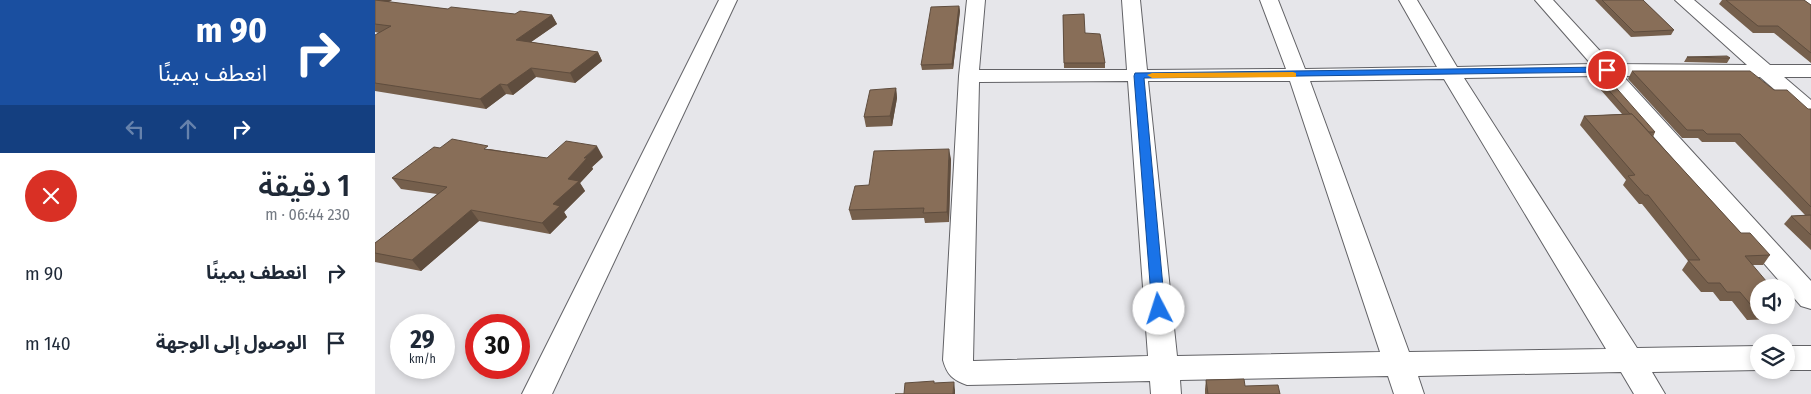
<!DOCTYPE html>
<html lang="ar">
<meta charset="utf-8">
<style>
:root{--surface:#fff;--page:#f6f6f7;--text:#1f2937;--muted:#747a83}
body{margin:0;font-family:"Fira Sans Condensed","Noto Sans Arabic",sans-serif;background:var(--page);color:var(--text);direction:rtl;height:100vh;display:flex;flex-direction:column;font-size:19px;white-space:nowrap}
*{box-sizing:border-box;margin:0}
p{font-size:16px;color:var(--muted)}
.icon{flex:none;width:28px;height:28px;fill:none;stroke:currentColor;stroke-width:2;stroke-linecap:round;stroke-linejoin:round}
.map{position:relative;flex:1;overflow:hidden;direction:ltr}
.sheet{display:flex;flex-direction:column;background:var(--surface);width:375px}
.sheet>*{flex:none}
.hud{background:#1a4fa0;color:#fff;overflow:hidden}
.buttons{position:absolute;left:1375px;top:279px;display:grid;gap:10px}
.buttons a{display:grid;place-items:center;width:45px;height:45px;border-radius:50%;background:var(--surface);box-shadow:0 2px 8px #0003;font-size:25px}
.speed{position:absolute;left:15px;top:314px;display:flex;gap:10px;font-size:25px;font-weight:700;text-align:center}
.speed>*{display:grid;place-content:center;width:65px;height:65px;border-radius:50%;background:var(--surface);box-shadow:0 2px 8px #0003;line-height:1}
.speed small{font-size:12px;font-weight:400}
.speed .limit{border:8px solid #d22;background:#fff;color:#111}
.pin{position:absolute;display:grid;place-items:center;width:42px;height:42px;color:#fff;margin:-21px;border:2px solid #fff;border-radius:50%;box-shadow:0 1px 5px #0007}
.me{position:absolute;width:55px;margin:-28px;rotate:355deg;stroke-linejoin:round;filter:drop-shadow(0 0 4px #0008)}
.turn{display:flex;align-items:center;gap:18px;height:105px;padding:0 25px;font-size:22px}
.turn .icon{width:65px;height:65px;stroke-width:2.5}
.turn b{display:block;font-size:35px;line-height:42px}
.lanes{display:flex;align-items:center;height:48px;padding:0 25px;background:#0003;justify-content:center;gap:25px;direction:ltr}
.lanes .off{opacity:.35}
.round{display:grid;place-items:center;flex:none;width:52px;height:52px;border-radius:26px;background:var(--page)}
.overview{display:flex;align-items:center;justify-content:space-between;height:85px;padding:0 25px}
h1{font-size:30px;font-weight:600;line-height:38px}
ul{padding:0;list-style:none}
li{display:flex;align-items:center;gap:15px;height:70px;padding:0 25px}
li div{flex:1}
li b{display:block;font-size:19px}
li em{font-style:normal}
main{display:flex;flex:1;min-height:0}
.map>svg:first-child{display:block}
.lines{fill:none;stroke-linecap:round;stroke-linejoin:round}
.street-casing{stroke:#626266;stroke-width:2}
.street{fill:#fff;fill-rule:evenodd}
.wall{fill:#755f4c}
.shaded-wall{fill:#5f4d3e}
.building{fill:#886e58;stroke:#5f4d3e}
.route{fill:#1a73e8;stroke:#114b97}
.slow{fill:#f59e0b}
</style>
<main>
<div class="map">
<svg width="1436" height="394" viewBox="0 0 1436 394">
<rect width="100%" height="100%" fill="#e6e6ea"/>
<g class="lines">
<defs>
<g id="street">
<path d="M344 0H362L177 394H147Z"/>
<path d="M592 0H610L604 70H752L747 0H765L772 70 911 69 885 0H903L930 69 1062 67 1024 0H1042L1082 67 1216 64 1160 0H1178L1237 64 1372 65 1300 0H1319L1395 65H1436V77H1409L1436 100V117L1429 115 1385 77 1248 76 1436 281V309L1426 306 1226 76 1089 78 1262 348 1384 346V370L1277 372 1290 394H1259L1246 372 1043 376 1049 394H1019L1013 376 805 380 806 394H776L775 381 592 385C578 380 572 375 568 360L584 76ZM1069 79 1231 349 1034 352 935 81ZM753 81 773 356 598 361 604 82ZM773 81H915L1005 352 802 356Z"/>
<path d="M1421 0H1436V9L1430 8Z"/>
<rect x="1411" y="346" width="25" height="24"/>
</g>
</defs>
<use href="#street" class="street-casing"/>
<use href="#street" class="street"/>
</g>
<g class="wall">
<path d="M0 0H17L13 2 73 9 140 14 177 15 182 24 156 42 223 52 227 61 200 83 161 77 138 95 131 94 111 109 0 91V35L4 33 0 32Z"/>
<path d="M1220 0H1268L1299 30 1296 35 1256 37Z"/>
<path d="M1347 0H1429L1436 5V63L1399 33H1378L1344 4Z"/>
<path d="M584 6 585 11 578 69 547 70 546 65Z"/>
<path d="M688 15 710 33 730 63V68H689Z"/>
<path d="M1312 57 1355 58 1352 63 1309 62Z"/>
<path d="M1257 71 1399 90 1433 109H1436V250L1409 224 1416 216 1430 215 1360 142H1327L1323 138H1307L1253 79Z"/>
<path d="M1220 75 1280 132 1278 137 1366 233 1395 255 1388 265H1377L1384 288V315H1411V304L1416 310 1408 319 1372 320 1357 301H1345L1338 292H1326L1307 270 1313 261 1267 204H1264L1248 185 1251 180 1205 125 1209 116 1247 114 1217 80Z"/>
<path d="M521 88 522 98 517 126 491 127 489 117Z"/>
<path d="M65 148 115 149 172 158 228 157 217 167 218 169 205 183 210 191 189 212 192 217 175 234 104 221 46 271 0 262V243L62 194 26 189 17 178Z"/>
<path d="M576 159 574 222 550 223 549 218 477 220 474 210 494 185Z"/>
<path d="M831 380 870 386 905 394H830V389Z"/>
</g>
<g class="shaded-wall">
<path d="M0 0H17L1 9 0 7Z"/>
<path d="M584 6 585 11 578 69 577 64Z"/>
<path d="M177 15 182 24 146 49 141 40Z"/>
<path d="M223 52 227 61 200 83 195 73Z"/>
<path d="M156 68 161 77 138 95 132 85Z"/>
<path d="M125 84 131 94 111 109 105 99Z"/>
<path d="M521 88 522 98 517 126 515 116Z"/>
<path d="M222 146 228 157 217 167 218 169 205 183 210 191 189 212 192 217 175 234 167 223 193 179 209 158Z"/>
<path d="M574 149 576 159 574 222 572 212Z"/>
<path d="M96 210 104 221 46 271 37 260Z"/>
<path d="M579 382 580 390V394H578Z"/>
</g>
<g class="building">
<path d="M0 0 73 9 76 7 140 14 145 11 177 15 141 40 223 52 195 73 156 68 132 85 125 84 105 99 0 83V35L16 26 0 24Z"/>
<path d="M1227 0H1268L1299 30 1259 32Z"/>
<path d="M1351 0H1429L1436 5V53L1403 26H1383Z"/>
<path d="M584 6 577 64 546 65 556 7Z"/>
<path d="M709 14 710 33 725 34 730 63H689L688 15Z"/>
<path d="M1352 56 1355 58 1312 57Z"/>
<path d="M1257 71H1375L1399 90H1412L1433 109H1436V207L1365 134H1332L1328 130H1312Z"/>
<path d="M1229 74 1280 132H1274L1257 114H1255L1220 75Z"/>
<path d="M521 88 515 116 489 117 495 90Z"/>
<path d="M1257 114 1366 233H1375L1395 255 1370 256 1397 288H1384V310H1380L1365 292H1352L1345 283H1333L1313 260H1325L1273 195H1270L1253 176 1260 175 1209 116Z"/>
<path d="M77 139 113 146 109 149 172 158 191 141 222 146 209 158H212L193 179 204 181 178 204 185 206 167 223 96 210 37 260 0 253V243L72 187 17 178 59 147 65 148Z"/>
<path d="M574 149 572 212 548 213 549 208 474 210 480 186 494 185 499 151Z"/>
<path d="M1436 215V235L1416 216Z"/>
<path d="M1411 304 1416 310H1411Z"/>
<path d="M869 379 870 386 903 385 905 394H833L831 380Z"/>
<path d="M559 381V383L579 382 578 394H520H529L530 383Z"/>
</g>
<path class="route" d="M1232 67 1236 68V72L769 78 790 309 788 313H779L777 309 759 76 760 73Z"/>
<path class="slow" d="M918 72 921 73V77L777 78 772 75 777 73Z"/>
</svg>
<div class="buttons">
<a><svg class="icon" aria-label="sound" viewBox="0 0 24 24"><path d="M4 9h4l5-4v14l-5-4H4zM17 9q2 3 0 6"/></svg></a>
<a><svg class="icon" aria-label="layers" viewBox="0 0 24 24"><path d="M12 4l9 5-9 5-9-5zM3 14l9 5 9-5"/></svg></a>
</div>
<div class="speed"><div>29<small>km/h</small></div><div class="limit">30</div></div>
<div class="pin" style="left:1232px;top:70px;background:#d93025"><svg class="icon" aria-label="arrive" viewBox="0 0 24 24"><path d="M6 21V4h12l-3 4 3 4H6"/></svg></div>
<svg class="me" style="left:784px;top:309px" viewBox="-20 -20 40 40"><circle r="19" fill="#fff"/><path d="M0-13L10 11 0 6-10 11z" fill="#1a73e8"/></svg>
</div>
<section class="sheet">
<div class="hud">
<div class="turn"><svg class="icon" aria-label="right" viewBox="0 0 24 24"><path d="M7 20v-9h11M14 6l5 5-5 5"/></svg><div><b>90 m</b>انعطف يمينًا</div></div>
<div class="lanes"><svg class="icon off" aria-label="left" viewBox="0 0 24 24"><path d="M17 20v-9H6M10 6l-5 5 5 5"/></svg><svg class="icon off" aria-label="ahead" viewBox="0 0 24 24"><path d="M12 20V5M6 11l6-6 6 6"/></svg><svg class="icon" aria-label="right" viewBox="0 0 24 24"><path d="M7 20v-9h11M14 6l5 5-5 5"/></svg></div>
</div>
<div class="overview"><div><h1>1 دقيقة</h1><p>230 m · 06:44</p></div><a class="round" style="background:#d93025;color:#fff"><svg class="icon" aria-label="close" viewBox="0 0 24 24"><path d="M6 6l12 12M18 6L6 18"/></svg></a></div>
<ul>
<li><svg class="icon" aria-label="right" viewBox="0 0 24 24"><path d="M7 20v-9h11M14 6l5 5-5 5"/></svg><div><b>انعطف يمينًا</b></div><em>90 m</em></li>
<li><svg class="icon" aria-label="arrive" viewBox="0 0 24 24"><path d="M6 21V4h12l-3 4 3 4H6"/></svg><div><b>الوصول إلى الوجهة</b></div><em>140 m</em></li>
</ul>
</section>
</main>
